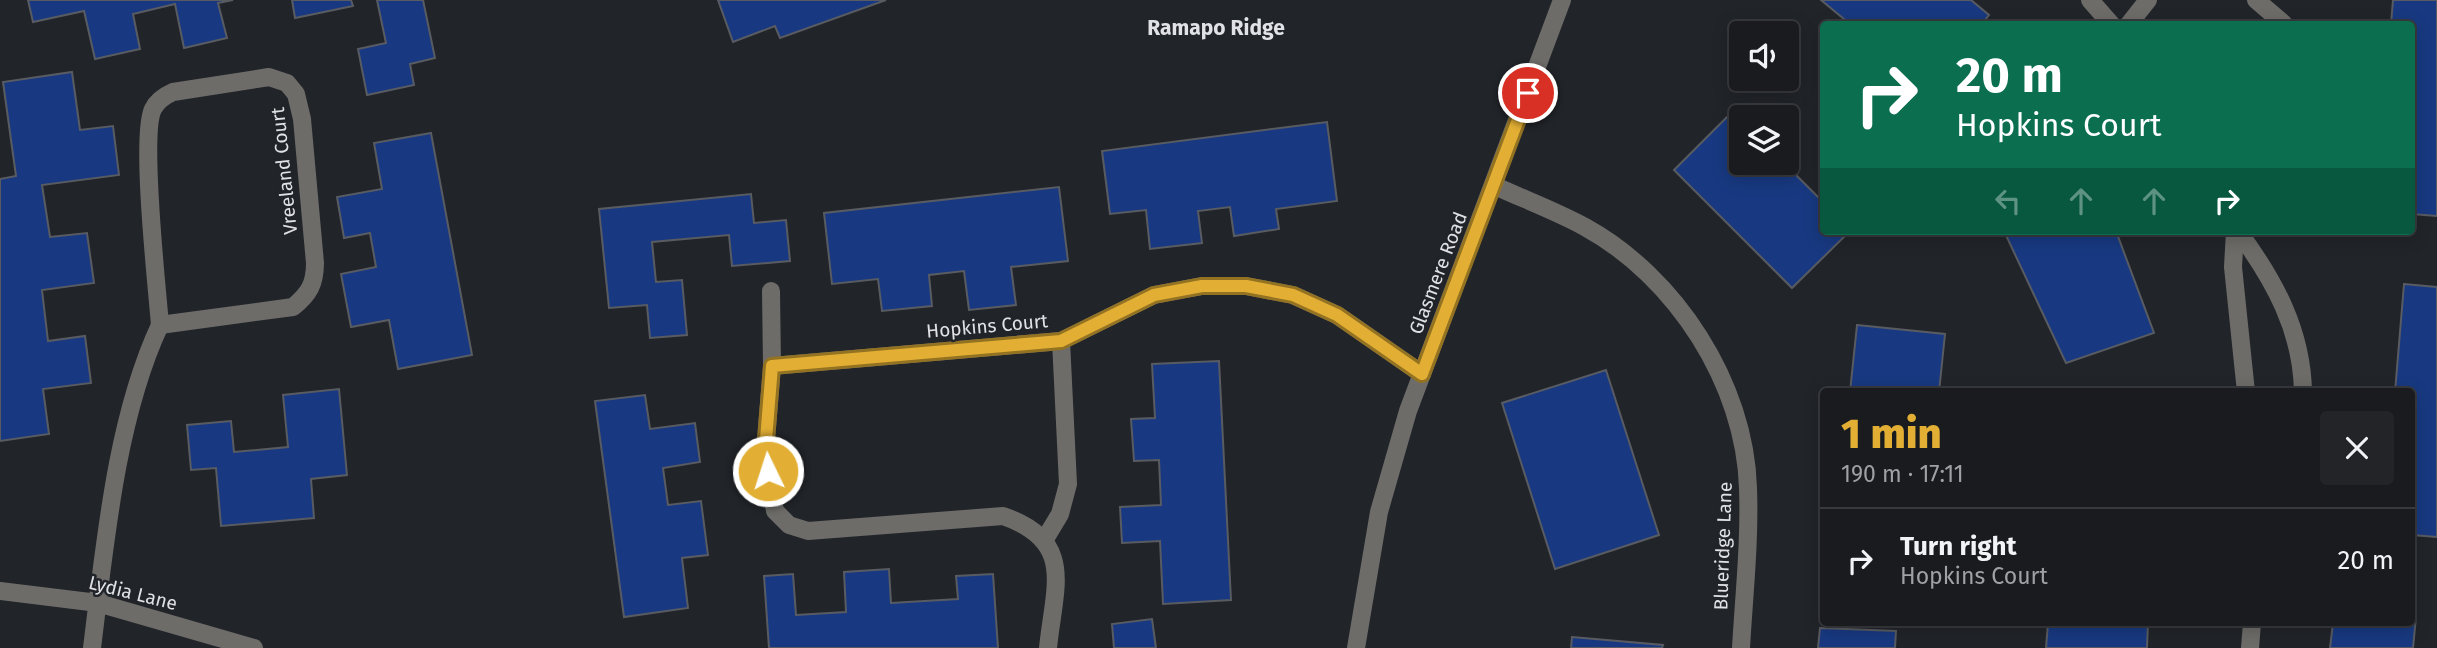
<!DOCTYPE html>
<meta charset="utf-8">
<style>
:root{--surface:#191b1f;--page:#222428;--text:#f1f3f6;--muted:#9fa1a4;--line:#37393d;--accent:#e2af34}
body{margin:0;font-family:"Fira Sans",sans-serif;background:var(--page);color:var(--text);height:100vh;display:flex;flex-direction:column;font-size:26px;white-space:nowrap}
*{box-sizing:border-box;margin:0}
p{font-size:23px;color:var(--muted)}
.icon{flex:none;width:38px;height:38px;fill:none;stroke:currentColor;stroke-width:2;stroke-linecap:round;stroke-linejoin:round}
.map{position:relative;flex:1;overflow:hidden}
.side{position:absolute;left:1820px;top:388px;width:595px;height:238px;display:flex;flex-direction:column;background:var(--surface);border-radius:7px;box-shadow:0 4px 18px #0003,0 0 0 2px var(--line)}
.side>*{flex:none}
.guide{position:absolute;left:1820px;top:21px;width:595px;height:214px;border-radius:7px;box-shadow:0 4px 18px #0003,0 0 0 2px var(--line);background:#0b6e4f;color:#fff;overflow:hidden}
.fabs{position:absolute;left:1729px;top:21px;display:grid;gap:14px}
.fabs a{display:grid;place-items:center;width:70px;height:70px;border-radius:7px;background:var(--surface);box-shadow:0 4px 18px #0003,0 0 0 2px var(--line);font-size:35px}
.pin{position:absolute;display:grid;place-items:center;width:60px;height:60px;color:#fff;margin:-30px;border:4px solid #fff;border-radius:50%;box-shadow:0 2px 7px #0007}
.me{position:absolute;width:77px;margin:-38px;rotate:356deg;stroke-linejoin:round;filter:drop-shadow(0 0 5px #0008)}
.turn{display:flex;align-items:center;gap:24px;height:147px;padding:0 21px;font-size:32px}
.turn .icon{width:91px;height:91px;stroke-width:2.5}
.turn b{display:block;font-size:49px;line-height:60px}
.lanes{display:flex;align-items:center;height:66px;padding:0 21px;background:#0003;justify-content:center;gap:35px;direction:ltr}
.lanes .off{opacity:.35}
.round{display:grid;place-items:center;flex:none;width:74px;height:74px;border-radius:7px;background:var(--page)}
.summary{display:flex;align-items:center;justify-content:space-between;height:119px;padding:0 21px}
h1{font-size:42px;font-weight:800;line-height:52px;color:var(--accent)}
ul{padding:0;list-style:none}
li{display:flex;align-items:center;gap:21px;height:105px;padding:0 21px;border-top:2px solid var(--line)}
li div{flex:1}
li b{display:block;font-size:26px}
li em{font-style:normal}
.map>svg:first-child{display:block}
.building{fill:#183981;stroke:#585b61;stroke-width:2}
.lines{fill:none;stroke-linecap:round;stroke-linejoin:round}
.minor{stroke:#6d6c69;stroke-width:18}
.route-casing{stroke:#937222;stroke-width:18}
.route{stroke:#e2af34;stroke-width:12}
.labels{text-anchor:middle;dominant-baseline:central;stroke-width:5;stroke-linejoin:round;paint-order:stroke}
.street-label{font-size:19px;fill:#e0e2e5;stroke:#212429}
.neighbourhood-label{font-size:21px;font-weight:bold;fill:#e0e2e5;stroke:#212429}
</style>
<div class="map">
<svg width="2437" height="648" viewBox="0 0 2437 648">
<rect width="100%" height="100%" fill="#212429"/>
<g class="building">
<path d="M28 0H233L218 3 227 38 184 48 175 4 133 14 140 49 95 59 84 11 33 22Z"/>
<path d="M292 0H351L353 6 295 18Z"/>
<path d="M377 0H423L435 58 410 64 414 85 367 95 358 49 386 43Z"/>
<path d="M718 0H886L780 38 775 26 733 42Z"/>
<path d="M1821 0H1971L1989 15 1982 24H1850Z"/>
<path d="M2393 0H2437V216L2412 214V24H2391Z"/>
<path d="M72 72 80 130 113 126 119 175 42 185 50 237 87 233 94 283 42 290 48 341 85 336 91 383 43 389 49 434 0 441V179L16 176 3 82Z"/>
<path d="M1733 111 1741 120V163H1784L1824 203V231H1850L1792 288 1674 170Z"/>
<path d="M1327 122 1337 201 1276 209 1279 229 1234 236 1230 207 1198 211 1202 243 1150 249 1146 210 1110 214 1102 151Z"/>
<path d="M431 133 472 355 398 369 389 320 351 327 341 274 376 267 370 233 344 238 337 197 382 189 374 143Z"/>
<path d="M1059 187 1068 261 1011 267 1016 305 969 310 964 271 929 275 932 306 882 311 878 279 832 284 824 213Z"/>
<path d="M751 194 754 223 786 220 790 261 732 266 729 235 652 242 656 282 682 280 687 335 650 338 647 305 609 308 599 209Z"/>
<path d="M2004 231H2116L2154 333 2066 363Z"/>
<path d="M2404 284 2437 287V537L2412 535V392H2395Z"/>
<path d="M1857 325 1945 334 1939 392H1850Z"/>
<path d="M1219 361 1231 600 1163 604 1160 541 1122 543 1120 507 1161 505 1159 460 1134 461 1131 419 1155 418 1152 364Z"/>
<path d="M1606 370 1659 535 1555 569 1502 403Z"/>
<path d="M339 389 347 475 311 479 314 518 221 526 216 468 191 470 187 425 231 421 234 452 288 447 283 395Z"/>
<path d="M645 395 650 429 695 423 700 462 663 468 668 505 701 501 708 555 682 558 688 608 624 617 595 401Z"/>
<path d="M889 569 891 603 958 599 956 576 993 574 998 648H769L764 576 793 574 796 615 846 612 844 572Z"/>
<path d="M2412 616 2416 617 2413 648H2330L2333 623H2412Z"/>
<path d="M1152 619 1156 648H1114L1112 624Z"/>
<path d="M2048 623H2148L2147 648H2046Z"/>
<path d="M1820 628 1896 631 1895 648H1818Z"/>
<path d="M1572 637 1663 645 1662 648H1571Z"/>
</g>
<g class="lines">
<g class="minor">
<path d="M2090 0 2111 24"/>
<path d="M2256 0 2284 24"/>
<path d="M2129 24 2148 0"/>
<path d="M269 77 287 83 296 94 302 119 315 263C315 284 309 294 293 307L160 325C157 287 140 135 153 109 157 101 164 96 173 92Z"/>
<path d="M1493 185C1523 199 1556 211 1585 227 1676 277 1745 384 1748 488 1750 541 1744 595 1741 648"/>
<path d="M2235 231 2233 267 2246 392"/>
<path d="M2238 231C2274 280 2302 330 2303 392"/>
<path d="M771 291 772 366 765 452 775 511 789 525 808 531 1003 516C1076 541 1054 587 1048 648"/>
<path d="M772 366 1061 341 1154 295 1202 286H1246L1293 295 1337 315 1422 374"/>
<path d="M1045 539 1060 514 1068 484 1061 341"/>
<path d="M0 591 98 603 254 648"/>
<path d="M92 648C105 544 116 419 160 325"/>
<path d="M1356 648 1379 512 1408 411 1562 0"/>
<path d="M2250 648 2252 623"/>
</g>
</g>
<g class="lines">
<defs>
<path id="route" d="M768 471 765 452 772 366 1061 341 1154 295 1202 286H1246L1293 295 1337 315 1422 374 1528 93"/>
</defs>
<use href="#route" class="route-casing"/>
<use href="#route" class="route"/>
</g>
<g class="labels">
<g class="street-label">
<text transform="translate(284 171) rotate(-96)">Vreeland Court</text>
<text transform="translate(1438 273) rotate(-69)">Glasmere Road</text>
<text transform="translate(987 326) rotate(-5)">Hopkins Court</text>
<text transform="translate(1723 546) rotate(-88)">Blueridge Lane</text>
<text transform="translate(133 593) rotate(14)">Lydia Lane</text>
</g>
<g class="neighbourhood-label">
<text x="1216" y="28">Ramapo Ridge</text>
</g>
</g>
</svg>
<div class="fabs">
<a><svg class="icon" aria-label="sound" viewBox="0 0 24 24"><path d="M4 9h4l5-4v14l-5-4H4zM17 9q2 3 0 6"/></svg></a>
<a><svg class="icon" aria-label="layers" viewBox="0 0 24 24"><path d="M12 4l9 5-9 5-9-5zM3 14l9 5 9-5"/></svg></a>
</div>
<div class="pin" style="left:1528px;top:93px;background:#d93025"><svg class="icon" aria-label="arrive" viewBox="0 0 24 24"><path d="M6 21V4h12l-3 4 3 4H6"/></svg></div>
<svg class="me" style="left:768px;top:471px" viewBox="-20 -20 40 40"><circle r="17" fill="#e2af34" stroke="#fff" stroke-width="3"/><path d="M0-11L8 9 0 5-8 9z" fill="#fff"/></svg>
<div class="guide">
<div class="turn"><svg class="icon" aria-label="right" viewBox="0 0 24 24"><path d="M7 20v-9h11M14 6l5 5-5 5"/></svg><div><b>20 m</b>Hopkins Court</div></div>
<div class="lanes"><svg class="icon off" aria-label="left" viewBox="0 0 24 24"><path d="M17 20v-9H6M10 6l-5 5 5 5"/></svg><svg class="icon off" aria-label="ahead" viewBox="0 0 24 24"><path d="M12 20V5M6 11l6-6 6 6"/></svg><svg class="icon off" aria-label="ahead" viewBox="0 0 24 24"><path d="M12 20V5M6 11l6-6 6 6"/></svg><svg class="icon" aria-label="right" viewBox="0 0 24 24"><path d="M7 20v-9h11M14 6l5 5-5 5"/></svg></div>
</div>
<section class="side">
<div class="summary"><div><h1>1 min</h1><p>190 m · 17:11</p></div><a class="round"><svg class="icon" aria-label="close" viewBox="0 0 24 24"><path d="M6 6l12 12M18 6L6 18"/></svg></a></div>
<ul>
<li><svg class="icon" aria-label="right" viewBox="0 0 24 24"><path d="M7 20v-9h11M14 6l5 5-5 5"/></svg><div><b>Turn right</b><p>Hopkins Court</p></div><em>20 m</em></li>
</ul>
</section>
</div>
